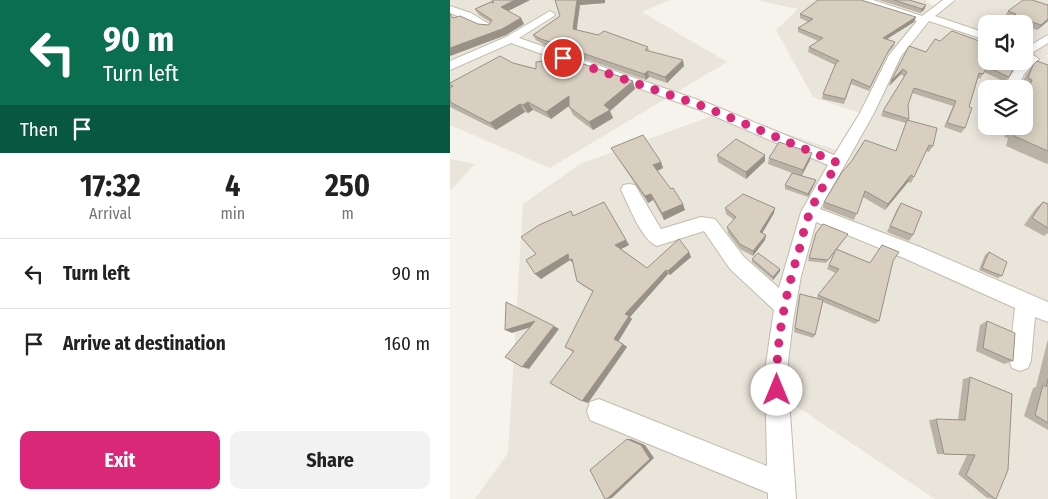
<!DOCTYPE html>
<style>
:root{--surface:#fff;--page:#f2f2f2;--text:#222;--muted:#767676;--line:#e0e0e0;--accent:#db2777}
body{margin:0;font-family:"Fira Sans Condensed",sans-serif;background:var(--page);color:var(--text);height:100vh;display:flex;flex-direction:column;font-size:19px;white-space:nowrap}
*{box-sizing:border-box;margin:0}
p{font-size:16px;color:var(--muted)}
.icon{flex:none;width:28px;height:28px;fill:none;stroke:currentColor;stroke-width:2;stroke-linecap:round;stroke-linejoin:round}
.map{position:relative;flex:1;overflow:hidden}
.drawer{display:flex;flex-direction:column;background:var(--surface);width:450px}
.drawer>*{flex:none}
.banner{background:#0b6e4f;color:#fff;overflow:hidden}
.buttons{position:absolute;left:528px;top:15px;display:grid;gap:10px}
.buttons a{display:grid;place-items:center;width:55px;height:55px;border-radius:10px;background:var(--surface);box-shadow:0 2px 12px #0003;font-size:25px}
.pin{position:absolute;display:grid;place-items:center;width:42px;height:42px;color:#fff;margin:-21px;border:2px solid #fff;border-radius:50%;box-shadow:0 1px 5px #0007}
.me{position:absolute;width:55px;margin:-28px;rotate:0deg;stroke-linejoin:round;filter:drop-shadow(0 0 4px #0008)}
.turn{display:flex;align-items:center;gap:18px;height:105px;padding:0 20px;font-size:22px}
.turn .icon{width:65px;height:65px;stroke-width:2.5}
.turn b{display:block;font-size:35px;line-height:42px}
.then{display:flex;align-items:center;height:48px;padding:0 20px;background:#0003;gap:10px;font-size:19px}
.eta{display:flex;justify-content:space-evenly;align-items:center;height:85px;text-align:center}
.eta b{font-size:30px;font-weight:700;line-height:35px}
.primary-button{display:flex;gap:10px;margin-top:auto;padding:10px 20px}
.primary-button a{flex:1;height:58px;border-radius:10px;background:var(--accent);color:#fff;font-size:20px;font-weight:700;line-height:58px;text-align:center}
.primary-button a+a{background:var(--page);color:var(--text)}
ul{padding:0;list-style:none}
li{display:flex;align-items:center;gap:15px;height:70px;padding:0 20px;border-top:1px solid var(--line)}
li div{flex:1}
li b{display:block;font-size:19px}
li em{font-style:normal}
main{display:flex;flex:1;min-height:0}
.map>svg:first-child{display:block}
.residential{fill:#eae5da;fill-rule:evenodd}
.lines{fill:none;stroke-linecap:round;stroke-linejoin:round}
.minor-casing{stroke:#c2bbae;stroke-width:2}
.minor{fill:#fff;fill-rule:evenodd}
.wall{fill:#bab2a6}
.shaded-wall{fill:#979187}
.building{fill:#d8cfc1;stroke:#979187}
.route{stroke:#db2777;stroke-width:9;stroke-dasharray:0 16.2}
</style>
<main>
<section class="drawer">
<div class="banner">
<div class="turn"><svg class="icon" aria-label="left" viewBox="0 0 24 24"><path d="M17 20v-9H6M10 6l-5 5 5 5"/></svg><div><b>90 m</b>Turn left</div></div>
<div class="then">Then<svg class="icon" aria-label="arrive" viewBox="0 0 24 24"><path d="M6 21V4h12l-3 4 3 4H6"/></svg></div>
</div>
<div class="eta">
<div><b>17:32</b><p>Arrival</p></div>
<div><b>4</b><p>min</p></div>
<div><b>250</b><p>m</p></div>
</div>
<ul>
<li><svg class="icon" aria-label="left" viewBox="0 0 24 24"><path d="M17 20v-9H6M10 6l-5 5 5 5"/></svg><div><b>Turn left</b></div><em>90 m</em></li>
<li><svg class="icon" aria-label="arrive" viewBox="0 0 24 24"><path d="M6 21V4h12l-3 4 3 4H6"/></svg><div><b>Arrive at destination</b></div><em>160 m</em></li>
</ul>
<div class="primary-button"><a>Exit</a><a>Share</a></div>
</section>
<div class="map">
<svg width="598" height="499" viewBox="0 0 598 499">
<rect width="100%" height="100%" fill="#f6f3ec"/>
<g class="residential">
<path d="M0 0H220L192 12 277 62 100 168 0 125Z"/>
<path d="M306 0H475L489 11 508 0H598V54L596 56 598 57V499H485L331 396 337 499H25L58 453 73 204 130 164 270 113 400 154 421 117 363 97 326 30 348 9ZM536 24H574V61H536ZM536 89H574V126H536Z"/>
<path d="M0 159 25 164 0 191Z"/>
</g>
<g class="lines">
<defs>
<g id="minor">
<path d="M408 0H423L472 16 493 0H505L485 16 536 33V40L479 21 451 56 424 113 370 209 470 247 598 302V322L585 317 581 360 578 368 570 371 562 368 559 360 565 308 456 259 366 222 351 276 343 321 337 370 346 499H318V493L140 420 137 411 140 402 149 399 317 466 315 370 324 310 280 269 254 231 207 246C191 240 179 205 171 190L173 185 179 184 185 185 211 229 251 217 265 219 294 257 329 288 351 212 378 165 250 110 61 43 0 70V61L56 37 100 11 105 14 104 16 69 38 260 104 384 155 410 113 439 55 467 21 409 2Z"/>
<path d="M0 6 21 13 44 27 42 29C32 32 11 16 0 13Z"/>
<path d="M598 35V43L574 58V49Z"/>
<path d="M583 55 589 59 574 74 568 89H554C559 76 569 59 583 55Z"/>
</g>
</defs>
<use href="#minor" class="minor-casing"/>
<use href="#minor" class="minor"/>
</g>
<g class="wall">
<path d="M44 0H80L58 11 71 18 74 24 56 35 0 56V14L3 18 28 24 39 25 40 22 29 15 25 9Z"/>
<path d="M105 0 155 3 130 5 126 30 198 47 199 51 234 66 217 83 199 77 196 80 94 45 86 40 83 35 110 16Z"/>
<path d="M429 0H459L476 5 474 10 470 13Z"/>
<path d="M598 5V21L587 30 574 25V24H569L561 21 563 18 555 16 558 11Z"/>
<path d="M350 14 466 17 464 22 437 39 445 42 444 46 437 54 419 91 401 84 394 104 372 99 373 94 385 65 358 52 359 47 368 41 348 32V28L358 22 350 18Z"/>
<path d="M459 46 476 52 536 61H568L555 82 534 72 530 79 528 78 519 107 515 128 511 133 494 127 503 106 462 93 458 105 459 119 458 120 483 146 479 152 476 151 464 177 461 183 458 182 435 210 413 197 404 220 373 208 374 202 446 151 456 123 431 116 433 111 454 77 451 74 439 86Z"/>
<path d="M63 63 86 69 185 89 160 111 163 118 143 130 123 115 119 106 101 119 83 110 78 113 75 112 46 130 0 107V88L1 87 0 86V83Z"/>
<path d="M583 65H598V163L597 164 556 146 558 138 554 137 559 126H574V89L570 88 576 75Z"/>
<path d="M161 148 211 162 213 168 207 171 235 210 214 220 203 200 198 203 165 154Z"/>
<path d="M267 155H315V161L296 179 268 162Z"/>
<path d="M319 158 360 160 352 176 366 180 365 183 358 197 335 189V185L342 173 318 164Z"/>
<path d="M154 202 179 245 171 249 197 268 239 252 241 257 220 275 218 274 180 317 182 319 168 341 177 347 138 403 123 352 115 347 143 292 132 285 127 281 123 263 120 260 91 279 86 254 121 211 124 216Z"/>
<path d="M593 202 598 204V233L594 236 574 225 586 208Z"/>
<path d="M451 203 463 235 459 241 437 232 447 209Z"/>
<path d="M275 208 324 213 312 233 316 235 315 240 303 256 290 249 278 233 277 227 284 220 276 214Z"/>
<path d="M366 233 396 237 387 249 420 263 443 261 429 321 425 324 373 302 365 335 363 338 344 332 349 298 350 294 367 298 368 295 386 273 377 269 384 253 376 263 358 261Z"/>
<path d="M539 252 552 276 548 278 529 270 535 255Z"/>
<path d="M302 259 330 269V271L323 280 302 262Z"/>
<path d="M537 321 563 361 554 364 526 351 530 325Z"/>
<path d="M598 339V430L574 416 583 388 586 387Z"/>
<path d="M520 377 546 499 537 498 508 474 517 455 487 454 479 420 486 419 508 420 513 379Z"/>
</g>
<g class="shaded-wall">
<path d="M65 0H80L54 13 51 7Z"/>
<path d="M127 0H155V3L130 5 126 35 123 29Z"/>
<path d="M476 5 474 10 470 13 472 9Z"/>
<path d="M466 17 464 22 432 42 433 38Z"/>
<path d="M71 18 74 24 56 35 0 56V48Z"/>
<path d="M598 19V21L587 30 591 25Z"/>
<path d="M233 60 234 66 217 83 215 77Z"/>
<path d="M453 69 451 74 439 86 441 81Z"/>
<path d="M198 71 199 77 196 80 194 74Z"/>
<path d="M183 81 185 89 160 111 163 118 143 130 139 122 154 105Z"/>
<path d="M119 96 123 103 101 119 96 112Z"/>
<path d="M78 102 83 110 78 113 73 105Z"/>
<path d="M70 104 75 112 46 130 40 123Z"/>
<path d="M362 153 360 160 351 176 353 170Z"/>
<path d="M315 155V161L296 179V172Z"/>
<path d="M211 162 213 168 205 172 203 165Z"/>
<path d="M461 175 458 182 435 210 438 204Z"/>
<path d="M366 180 365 183 358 197V194Z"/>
<path d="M201 194 203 200 198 203 195 196Z"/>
<path d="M233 204 235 210 214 220 212 213Z"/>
<path d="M325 208 324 213 310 237V232Z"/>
<path d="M316 235 315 240 303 256V251Z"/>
<path d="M176 240 179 245 169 250 165 245Z"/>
<path d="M239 252 241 257 220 275 218 271Z"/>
<path d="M118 254 126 263 124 264 120 260 91 279 85 274Z"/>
<path d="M330 269V271L323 280V277Z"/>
<path d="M216 270 218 274 180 317 182 319 168 342 164 339 175 314Z"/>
<path d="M85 321 91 324 62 333 55 330Z"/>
<path d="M104 326 109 329 79 369 72 367Z"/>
<path d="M173 344 177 347 138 403 132 401Z"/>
<path d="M177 439H181L195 445 204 458 162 498 157 499Z"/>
</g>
<g class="building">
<path d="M44 0H65L51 7 71 18 52 29 0 48V14L3 18 10 16 28 24 39 25 42 20 25 9 41 2 44 3 42 1Z"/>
<path d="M105 0H127L123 29 148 35 154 31 198 47 195 50 233 60 215 77 198 71 194 74 91 39 83 35 110 16Z"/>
<path d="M368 0H411L466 17 433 38 445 42 439 50 420 87 402 79 395 99 373 94 386 63 389 61 359 47 373 38 348 28 363 19 350 14Z"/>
<path d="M444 0H459L476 5 472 9Z"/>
<path d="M573 0H582L598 5V19L591 25 564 16 566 14 558 11Z"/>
<path d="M502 31 532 42 535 39 536 40V61H568L559 77 537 67 533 74 529 73 519 107 522 108 515 128 497 123 506 101 464 88 458 105 459 119 433 111 457 72 453 69 441 81 459 46 476 52 485 39 490 41Z"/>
<path d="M50 56 63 63 86 69V62L116 58 183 81 154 105 160 110 139 122 119 107V96L96 112 78 102 73 105 70 104 40 123 0 102V88L3 86 0 85V83Z"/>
<path d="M587 61 598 65V151L564 136 567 129 562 127 563 126H574V100L582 80 578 78 583 65Z"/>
<path d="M457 120 487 128 483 146 479 145 464 177 461 175 438 204 415 191 407 214 374 202 392 172 401 162 415 140 446 151Z"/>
<path d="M193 135 211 162 203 165 221 189 223 188 233 204 212 213 201 194 195 196 161 148Z"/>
<path d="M286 139 315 155 296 172 267 155Z"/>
<path d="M329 142 362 153 353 170 319 158Z"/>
<path d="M342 173 366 180 358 194 335 185Z"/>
<path d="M293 194 325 208 310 232 316 235 303 251 290 244 277 227 286 217 275 208Z"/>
<path d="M154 202 176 240 165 245 197 268 229 239 239 252 218 271 216 270 175 314 179 316 164 339 173 344 132 401 100 383 124 351 115 347 143 291 127 281 122 259 119 260 118 254 85 274 76 260 86 254 71 237 89 225 121 211 123 216Z"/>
<path d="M593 202 598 204V228L582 218Z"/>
<path d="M451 203 472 212 463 235 440 226Z"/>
<path d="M373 224 398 234 378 260 359 258 366 233Z"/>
<path d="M432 245 449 252 443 261 429 321 368 295 389 269 379 265 386 249 420 263Z"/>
<path d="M539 252 557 262 552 276 532 268Z"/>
<path d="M308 253 330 269 323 277 302 259Z"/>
<path d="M350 294 373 300 365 335 345 328Z"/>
<path d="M56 302 104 326 72 367 55 357 85 321 55 330Z"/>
<path d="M537 321 565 333 563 361 533 348Z"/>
<path d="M520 377 562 394 558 470 546 499H545L516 475 525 455 494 454 486 419 515 420Z"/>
<path d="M598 379V423L585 415 593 385 596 387Z"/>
<path d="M177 439 191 445 200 459 157 499H155L140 470Z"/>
</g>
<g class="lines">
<path class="route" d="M113 58 255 107 388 163C378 179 368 193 361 210 356 221 353 234 350 247 336 292 325 342 327 390"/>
</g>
</svg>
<div class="buttons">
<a><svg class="icon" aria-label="sound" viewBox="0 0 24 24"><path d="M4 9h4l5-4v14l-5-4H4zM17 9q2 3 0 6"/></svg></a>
<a><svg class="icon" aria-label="layers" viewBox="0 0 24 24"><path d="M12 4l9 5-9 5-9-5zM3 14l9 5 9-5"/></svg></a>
</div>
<div class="pin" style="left:113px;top:58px;background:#d93025"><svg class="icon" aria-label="arrive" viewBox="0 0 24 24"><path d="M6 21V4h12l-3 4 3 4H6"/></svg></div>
<svg class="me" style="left:327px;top:390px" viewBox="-20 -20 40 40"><circle r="19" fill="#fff"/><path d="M0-13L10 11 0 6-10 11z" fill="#db2777"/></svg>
</div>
</main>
